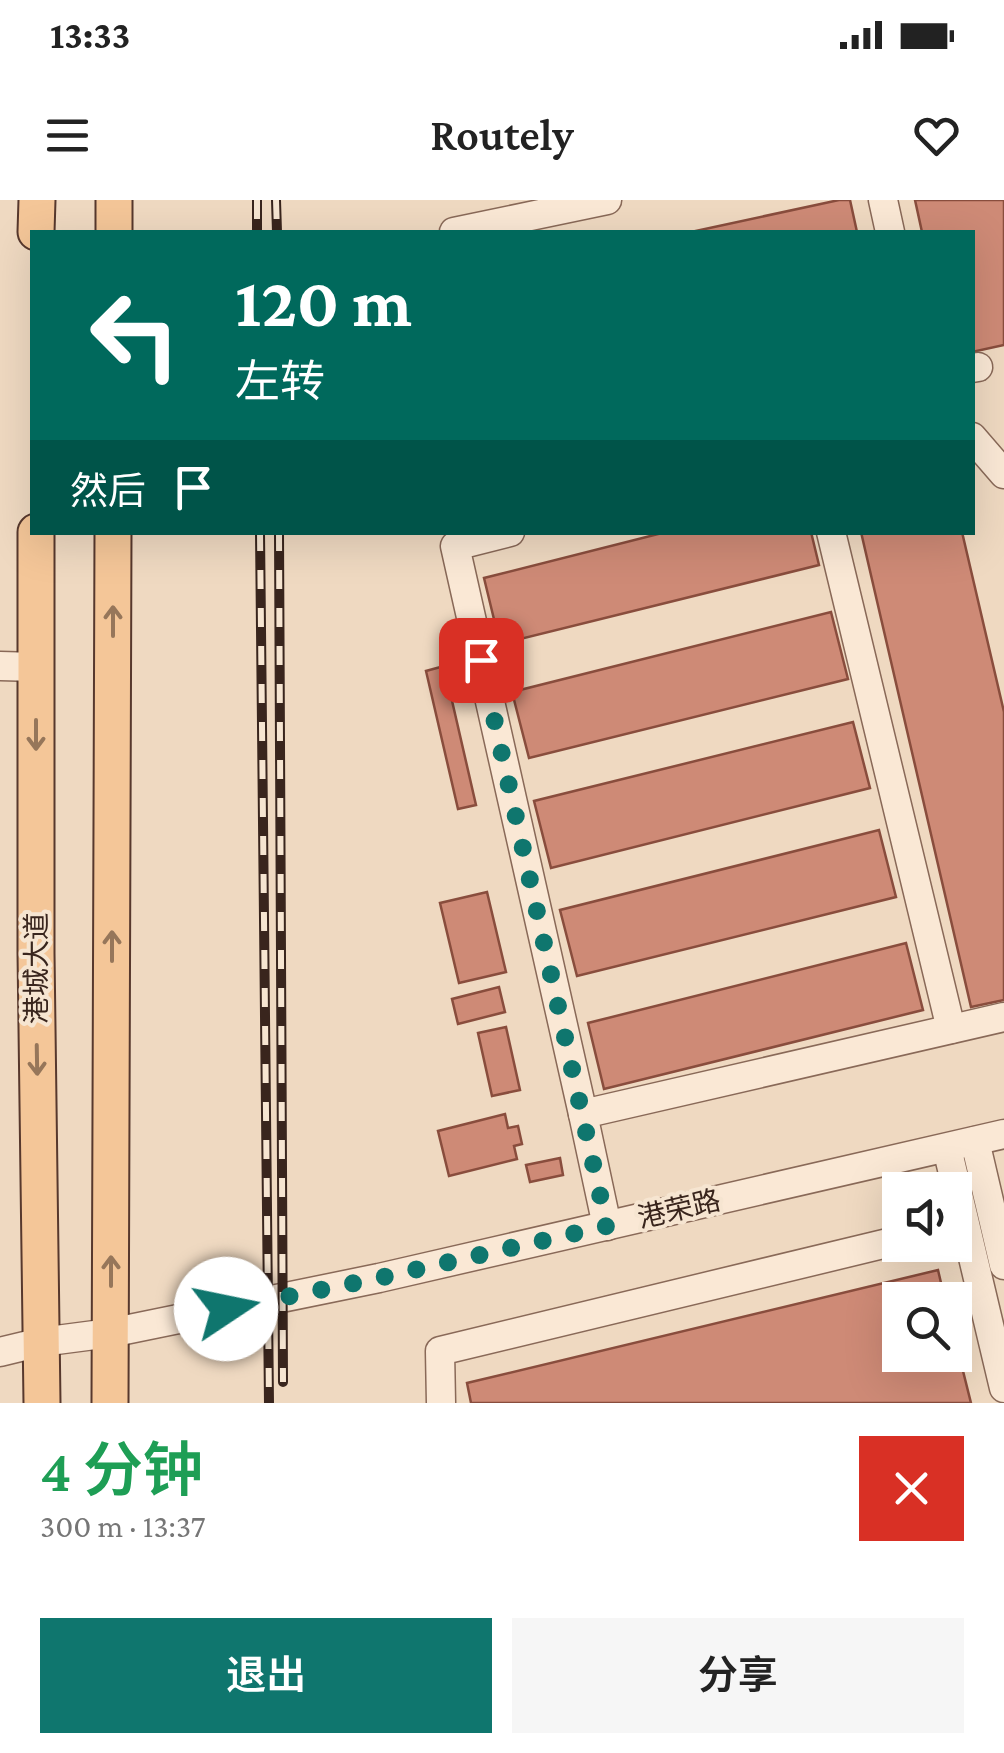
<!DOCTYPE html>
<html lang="zh">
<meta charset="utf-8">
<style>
:root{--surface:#fff;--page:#f6f6f6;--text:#222;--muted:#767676;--accent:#0f766e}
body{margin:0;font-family:"Crimson Pro","Noto Sans SC",serif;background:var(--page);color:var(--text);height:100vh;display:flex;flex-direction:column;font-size:38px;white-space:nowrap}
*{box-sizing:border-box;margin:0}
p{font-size:32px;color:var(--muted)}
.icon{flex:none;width:55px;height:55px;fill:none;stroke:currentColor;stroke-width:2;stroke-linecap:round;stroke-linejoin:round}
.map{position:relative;height:1203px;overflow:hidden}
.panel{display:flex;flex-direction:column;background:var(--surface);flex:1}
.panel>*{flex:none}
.banner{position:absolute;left:30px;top:30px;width:945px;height:305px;border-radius:0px;box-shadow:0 10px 40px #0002;background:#00695c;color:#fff;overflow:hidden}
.controls{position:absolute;left:882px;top:972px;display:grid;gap:20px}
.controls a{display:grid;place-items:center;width:90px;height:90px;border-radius:0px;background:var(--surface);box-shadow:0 10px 40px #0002;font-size:50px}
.pin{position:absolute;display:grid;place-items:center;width:85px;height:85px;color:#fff;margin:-42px;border-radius:20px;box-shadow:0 5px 15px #0006}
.me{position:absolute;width:110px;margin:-55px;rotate:79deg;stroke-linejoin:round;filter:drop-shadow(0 0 8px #0008)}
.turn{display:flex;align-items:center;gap:35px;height:210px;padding:0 40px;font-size:45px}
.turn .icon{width:130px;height:130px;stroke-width:2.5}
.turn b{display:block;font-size:70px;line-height:85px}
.then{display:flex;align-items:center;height:95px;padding:0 40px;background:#0003;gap:20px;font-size:38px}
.round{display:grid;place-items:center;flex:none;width:105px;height:105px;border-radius:0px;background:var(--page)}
.summary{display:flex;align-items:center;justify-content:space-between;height:170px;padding:0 40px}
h1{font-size:60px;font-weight:600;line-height:75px;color:#1e9e55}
.button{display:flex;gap:20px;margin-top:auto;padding:20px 40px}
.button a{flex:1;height:115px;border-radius:0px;background:var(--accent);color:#fff;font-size:40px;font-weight:600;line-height:115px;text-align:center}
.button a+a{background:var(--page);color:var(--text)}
.status{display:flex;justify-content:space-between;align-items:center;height:70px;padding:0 50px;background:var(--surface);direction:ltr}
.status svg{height:28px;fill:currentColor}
header{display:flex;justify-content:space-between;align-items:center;height:130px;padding:0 40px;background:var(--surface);font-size:45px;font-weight:600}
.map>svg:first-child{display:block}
.building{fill:#ce8a76;stroke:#894d3d;stroke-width:2.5}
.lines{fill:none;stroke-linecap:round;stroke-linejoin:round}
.minor-casing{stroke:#896958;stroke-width:31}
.major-casing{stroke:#57382d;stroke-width:39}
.minor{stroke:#fae8d5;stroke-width:28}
.major{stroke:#f4c698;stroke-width:35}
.rail-casing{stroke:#39251d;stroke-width:10}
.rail{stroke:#f6e5d1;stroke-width:6;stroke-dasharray:19;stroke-linecap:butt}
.oneway{stroke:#96765a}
.route{stroke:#0f766e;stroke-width:18;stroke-dasharray:0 32.4}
.labels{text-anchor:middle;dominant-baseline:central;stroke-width:8;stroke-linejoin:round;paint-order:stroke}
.street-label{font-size:28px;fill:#39251d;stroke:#f6e5d1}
</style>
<div class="status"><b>13:33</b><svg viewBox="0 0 49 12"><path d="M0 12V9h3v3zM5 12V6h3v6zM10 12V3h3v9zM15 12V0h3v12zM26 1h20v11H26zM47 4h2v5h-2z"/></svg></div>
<header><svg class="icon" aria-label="menu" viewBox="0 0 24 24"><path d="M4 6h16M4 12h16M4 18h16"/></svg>Routely<svg class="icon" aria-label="heart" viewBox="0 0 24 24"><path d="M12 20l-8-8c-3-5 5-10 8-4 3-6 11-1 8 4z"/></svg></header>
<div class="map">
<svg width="1004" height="1203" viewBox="0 0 1004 1203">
<rect width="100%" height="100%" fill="#efd9c1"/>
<g class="building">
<path d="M839 0H850L857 32H691Z"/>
<path d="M915 0H1004V145L972 152V32H922Z"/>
<path d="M666 332H811L819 365 500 444 484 378Z"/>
<path d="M861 332H962L1004 512V800L971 807Z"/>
<path d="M831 412 848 479 529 558 512 492Z"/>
<path d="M444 466 476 605 458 609 426 471Z"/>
<path d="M853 522 870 588 551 668 534 601Z"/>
<path d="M879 630 896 697 577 776 560 710Z"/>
<path d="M487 692 506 772 459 783 440 703Z"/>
<path d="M906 743 923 810 604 889 588 823Z"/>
<path d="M499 787 505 812 458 824 452 799Z"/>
<path d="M506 827 520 890 492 896 478 833Z"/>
<path d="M505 914 508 928 518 926 522 944 514 946 517 959 449 976 438 931Z"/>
<path d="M560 958 563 975 530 982 526 965Z"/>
<path d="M938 1070 945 1100H900V1155H955V1139L971 1203H471L467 1183Z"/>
</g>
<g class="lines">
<defs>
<g id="minor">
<path d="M883 0 890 32"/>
<path d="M454 32 607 0"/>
<path d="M972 168 978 167"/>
<path d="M972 237 1004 274"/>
<path d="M510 332 455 346 583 914 1004 817"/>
<path d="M831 332 951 829"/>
<path d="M0 466 36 467"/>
<path d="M583 914 607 1026"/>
<path d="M975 941 1004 1065"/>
<path d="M947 948 1004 1188"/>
<path d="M0 1152 41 1142 110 1133 379 1078 1004 934"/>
<path d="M441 1203 440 1151 900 1040"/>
</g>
<g id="major">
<path d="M114 0V32"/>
<path d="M36 32 37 0"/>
<path d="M36 332V753L42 1203"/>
<path d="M110 1203 113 332"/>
</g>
</defs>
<use href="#minor" class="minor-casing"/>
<use href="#major" class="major-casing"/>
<use href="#minor" class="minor"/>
<use href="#major" class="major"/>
<defs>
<g id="rail">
<path d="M257 0V32"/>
<path d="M276 0 277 32"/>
<path d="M260 332 269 1203"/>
<path d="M279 332 283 1182"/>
</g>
</defs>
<use href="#rail" class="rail-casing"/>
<use href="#rail" class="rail"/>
</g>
<defs><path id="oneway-shaft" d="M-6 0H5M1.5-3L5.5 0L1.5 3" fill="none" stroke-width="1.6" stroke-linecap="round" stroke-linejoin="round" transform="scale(2.5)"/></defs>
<g class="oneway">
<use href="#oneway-shaft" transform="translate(113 421) rotate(-90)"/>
<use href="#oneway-shaft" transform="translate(36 535) rotate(90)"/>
<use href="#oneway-shaft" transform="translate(112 746) rotate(-90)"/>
<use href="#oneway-shaft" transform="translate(37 860) rotate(89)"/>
<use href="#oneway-shaft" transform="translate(111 1071) rotate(-90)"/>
</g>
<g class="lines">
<path class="route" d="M226 1109 379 1078 607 1026 481 460"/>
</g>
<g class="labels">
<g class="street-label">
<text transform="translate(36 768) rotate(-90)">港城大道</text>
<text transform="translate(679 1009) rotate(-13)">港荣路</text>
</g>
</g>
</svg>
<div class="controls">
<a><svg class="icon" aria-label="sound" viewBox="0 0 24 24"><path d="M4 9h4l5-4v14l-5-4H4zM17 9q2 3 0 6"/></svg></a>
<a><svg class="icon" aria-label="search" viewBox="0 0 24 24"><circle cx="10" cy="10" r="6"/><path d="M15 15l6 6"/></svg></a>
</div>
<div class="pin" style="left:481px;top:460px;background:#d93025"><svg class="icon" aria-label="arrive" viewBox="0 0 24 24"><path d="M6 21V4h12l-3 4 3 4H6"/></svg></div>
<svg class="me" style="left:226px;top:1109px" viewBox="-20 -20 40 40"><circle r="19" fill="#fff"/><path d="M0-13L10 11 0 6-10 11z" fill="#0f766e"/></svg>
<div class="banner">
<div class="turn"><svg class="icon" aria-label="left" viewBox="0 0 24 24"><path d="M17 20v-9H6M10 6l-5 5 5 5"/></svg><div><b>120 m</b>左转</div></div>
<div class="then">然后<svg class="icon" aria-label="arrive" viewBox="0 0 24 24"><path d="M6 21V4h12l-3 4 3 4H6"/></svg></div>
</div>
</div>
<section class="panel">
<div class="summary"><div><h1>4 分钟</h1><p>300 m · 13:37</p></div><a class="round" style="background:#d93025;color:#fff"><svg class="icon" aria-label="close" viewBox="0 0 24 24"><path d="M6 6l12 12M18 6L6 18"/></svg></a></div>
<div class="button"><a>退出</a><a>分享</a></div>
</section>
